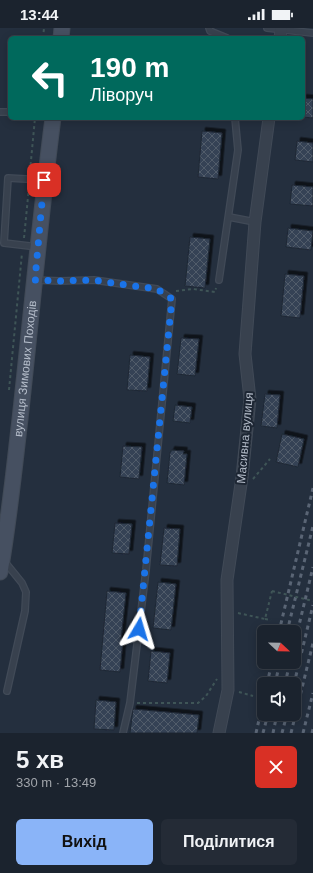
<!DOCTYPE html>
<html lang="uk">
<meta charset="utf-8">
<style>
:root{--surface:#1b232e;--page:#242b36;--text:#f1f3f6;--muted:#a0a4aa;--line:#39404a;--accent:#8ab4f8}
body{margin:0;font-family:Helvetica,sans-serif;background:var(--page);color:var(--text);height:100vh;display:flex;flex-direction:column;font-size:15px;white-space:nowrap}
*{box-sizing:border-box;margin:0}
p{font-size:13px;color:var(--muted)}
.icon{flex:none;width:22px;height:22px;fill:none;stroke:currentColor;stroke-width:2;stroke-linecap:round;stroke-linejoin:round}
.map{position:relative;height:705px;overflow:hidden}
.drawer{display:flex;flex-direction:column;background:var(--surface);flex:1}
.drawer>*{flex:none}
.banner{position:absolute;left:8px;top:8px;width:297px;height:84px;border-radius:6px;box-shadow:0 2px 10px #0003,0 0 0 1px var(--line);background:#00695c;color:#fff;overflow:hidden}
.needle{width:26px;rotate:112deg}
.buttons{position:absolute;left:257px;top:597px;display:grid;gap:8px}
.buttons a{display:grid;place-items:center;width:44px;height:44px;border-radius:6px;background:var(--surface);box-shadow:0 2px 10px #0003,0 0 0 1px var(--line);font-size:20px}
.pin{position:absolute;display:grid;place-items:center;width:34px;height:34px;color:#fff;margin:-17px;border-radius:8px;box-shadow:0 2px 6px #0006}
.me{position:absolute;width:44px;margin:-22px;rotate:7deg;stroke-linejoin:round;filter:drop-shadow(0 0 3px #0008)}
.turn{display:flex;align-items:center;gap:14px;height:84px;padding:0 16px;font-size:18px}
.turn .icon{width:52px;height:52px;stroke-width:2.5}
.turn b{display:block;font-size:28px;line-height:34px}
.round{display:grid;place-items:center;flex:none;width:42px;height:42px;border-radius:6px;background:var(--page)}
.head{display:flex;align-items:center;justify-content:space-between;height:68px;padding:0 16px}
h1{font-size:24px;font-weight:800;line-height:30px}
.primary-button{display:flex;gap:8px;margin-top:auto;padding:8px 16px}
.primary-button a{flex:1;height:46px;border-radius:6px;background:var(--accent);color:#111;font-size:16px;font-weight:800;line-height:46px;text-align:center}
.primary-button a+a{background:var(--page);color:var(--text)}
.status{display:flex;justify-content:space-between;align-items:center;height:28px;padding:0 20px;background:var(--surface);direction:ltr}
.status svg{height:11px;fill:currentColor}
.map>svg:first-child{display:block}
.building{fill:url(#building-cross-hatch);stroke:#1f2835;filter:url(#shadow)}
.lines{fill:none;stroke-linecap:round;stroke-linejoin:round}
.lane-casing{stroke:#414a57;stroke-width:8}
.street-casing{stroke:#414a57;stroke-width:13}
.secondary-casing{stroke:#414a57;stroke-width:17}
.path{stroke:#3f5557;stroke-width:2;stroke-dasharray:3 3;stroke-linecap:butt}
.lane{stroke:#38414e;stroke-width:5.5}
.street{stroke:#38414e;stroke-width:11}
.secondary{stroke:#465061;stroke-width:15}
.rail{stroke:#5a6575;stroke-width:3;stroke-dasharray:4 4;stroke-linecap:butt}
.path-bridge{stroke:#3f5557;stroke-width:2;stroke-dasharray:3 3;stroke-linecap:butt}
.route{stroke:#1a73e8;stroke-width:7;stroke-dasharray:0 12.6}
.labels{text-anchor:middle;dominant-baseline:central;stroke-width:4;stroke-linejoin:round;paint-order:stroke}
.street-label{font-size:12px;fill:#b4bcc9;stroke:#1d2633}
</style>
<div class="status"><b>13:44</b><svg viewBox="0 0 49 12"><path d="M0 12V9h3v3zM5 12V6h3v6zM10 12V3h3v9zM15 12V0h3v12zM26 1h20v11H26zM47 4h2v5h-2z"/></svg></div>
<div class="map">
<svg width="313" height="705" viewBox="0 0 313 705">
<defs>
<pattern id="building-cross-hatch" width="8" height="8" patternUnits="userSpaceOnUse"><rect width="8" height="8" fill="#364354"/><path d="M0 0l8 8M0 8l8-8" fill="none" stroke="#515c6b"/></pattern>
<filter id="shadow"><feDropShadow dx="3.5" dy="-3.5" stdDeviation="0" flood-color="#0009"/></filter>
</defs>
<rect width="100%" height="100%" fill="#242f3e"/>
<g class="building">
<path d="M303 70 313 71V90L303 89Z"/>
<path d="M202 103 222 105 218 151 198 149Z"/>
<path d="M297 113 313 115V134L295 132Z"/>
<path d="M292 157 313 159V178L290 176Z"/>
<path d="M288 200 313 203 311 222 286 219Z"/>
<path d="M190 209 210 211 205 260 185 258Z"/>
<path d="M285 246 304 248 300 290 281 288Z"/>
<path d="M181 310 199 311 195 348 177 346Z"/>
<path d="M130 327 150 329 147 363 127 362Z"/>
<path d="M265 366 280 367 277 400 261 398Z"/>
<path d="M175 377 192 379 190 395 173 393Z"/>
<path d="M282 406 304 411 298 439 276 434Z"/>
<path d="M123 418 142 419 139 451 120 449Z"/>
<path d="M171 422 184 423 183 426H187L184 457 167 455 170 424H171Z"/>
<path d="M115 495 132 496 129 526 112 525Z"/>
<path d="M164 500 180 501 177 538 160 537Z"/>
<path d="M158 554 176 556 171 602 153 600Z"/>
<path d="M107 563 126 565 121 611H123L120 644 100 642Z"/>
<path d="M151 623 170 625 167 655 148 653Z"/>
<path d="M96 672 116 674 114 702 94 701Z"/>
<path d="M133 681 199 687 197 705H130Z"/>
</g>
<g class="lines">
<defs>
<g id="lane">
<path d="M209 0 210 3 227 10"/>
<path d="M267 0 313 5"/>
<path d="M0 84H10"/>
<path d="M229 189 255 194"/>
<path d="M38 219 4 215 8 150 44 152"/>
<path d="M35 252 60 253 94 252 157 261 172 271 146 542 130 675 123 705"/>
<path d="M219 252 238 122 235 90"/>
<path d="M5 534 22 555 26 564 25 583 7 663"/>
</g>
<g id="street">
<path d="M280 10 281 2"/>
<path d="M219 705 228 662 227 552 242 449 250 371 245 326 255 194 269 90"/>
</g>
<g id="secondary">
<path d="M61 10 62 0"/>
<path id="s1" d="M0 544C9 493 14 442 20 391 31 291 40 190 53 90"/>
</g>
</defs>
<use href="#lane" class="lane-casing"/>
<use href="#street" class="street-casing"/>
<use href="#secondary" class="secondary-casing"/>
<g class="path">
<path d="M43 10 44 0"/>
<path d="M30 143 35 90"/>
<path d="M24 210 29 159"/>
<path d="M176 263 193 261 215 264 216 260"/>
<path d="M9 362 22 225"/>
<path d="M253 451 270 431"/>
<path d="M238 585 265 591 272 563"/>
<path d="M265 591 271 592"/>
<path d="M239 664 253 668"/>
<path d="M137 675H198L206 668 217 651"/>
</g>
<use href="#lane" class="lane"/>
<use href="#street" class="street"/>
<use href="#secondary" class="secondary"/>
<g class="rail">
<path d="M279 604 313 460"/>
<path d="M287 604 313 498"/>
<path d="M294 618 313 539"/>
<path d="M267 656 272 634"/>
<path d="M275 656 280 634"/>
<path d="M285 656 290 634"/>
<path d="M294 656 313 577"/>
<path d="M256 705 264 670"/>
<path d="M263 705 268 686"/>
<path d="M273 705 277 686"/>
<path d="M282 705 287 686"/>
<path d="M291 705 313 615"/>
<path d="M303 705 313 665"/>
<path d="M312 705 313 701"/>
</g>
<path class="path-bridge" d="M272 563 313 573"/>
</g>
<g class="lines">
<path class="route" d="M44 152 35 252 60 253 94 252 119 256 157 261 172 271 139 601"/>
</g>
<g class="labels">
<g class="street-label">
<text stroke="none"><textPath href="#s1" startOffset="205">вулиця Зимових Походів</textPath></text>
<text transform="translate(245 410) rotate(-85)">Масивна вулиця</text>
</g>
</g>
</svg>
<div class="buttons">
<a><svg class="needle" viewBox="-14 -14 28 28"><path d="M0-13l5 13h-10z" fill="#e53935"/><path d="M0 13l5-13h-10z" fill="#a0a4aa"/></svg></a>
<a><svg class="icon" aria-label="sound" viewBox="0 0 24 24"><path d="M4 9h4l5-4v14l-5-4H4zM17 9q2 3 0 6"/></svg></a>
</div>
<div class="pin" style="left:44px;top:152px;background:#d93025"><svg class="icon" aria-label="arrive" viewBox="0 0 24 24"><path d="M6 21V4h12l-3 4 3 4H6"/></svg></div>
<svg class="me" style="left:139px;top:601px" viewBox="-20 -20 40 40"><path d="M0-17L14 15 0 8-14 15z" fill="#1a73e8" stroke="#fff" stroke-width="4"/></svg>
<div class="banner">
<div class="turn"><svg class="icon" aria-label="left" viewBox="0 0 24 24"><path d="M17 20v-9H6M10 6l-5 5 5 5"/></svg><div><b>190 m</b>Ліворуч</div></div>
</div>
</div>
<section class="drawer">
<div class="head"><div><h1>5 хв</h1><p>330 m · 13:49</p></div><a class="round" style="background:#d93025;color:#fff"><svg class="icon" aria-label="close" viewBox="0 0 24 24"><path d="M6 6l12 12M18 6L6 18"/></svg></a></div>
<div class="primary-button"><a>Вихід</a><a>Поділитися</a></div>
</section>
